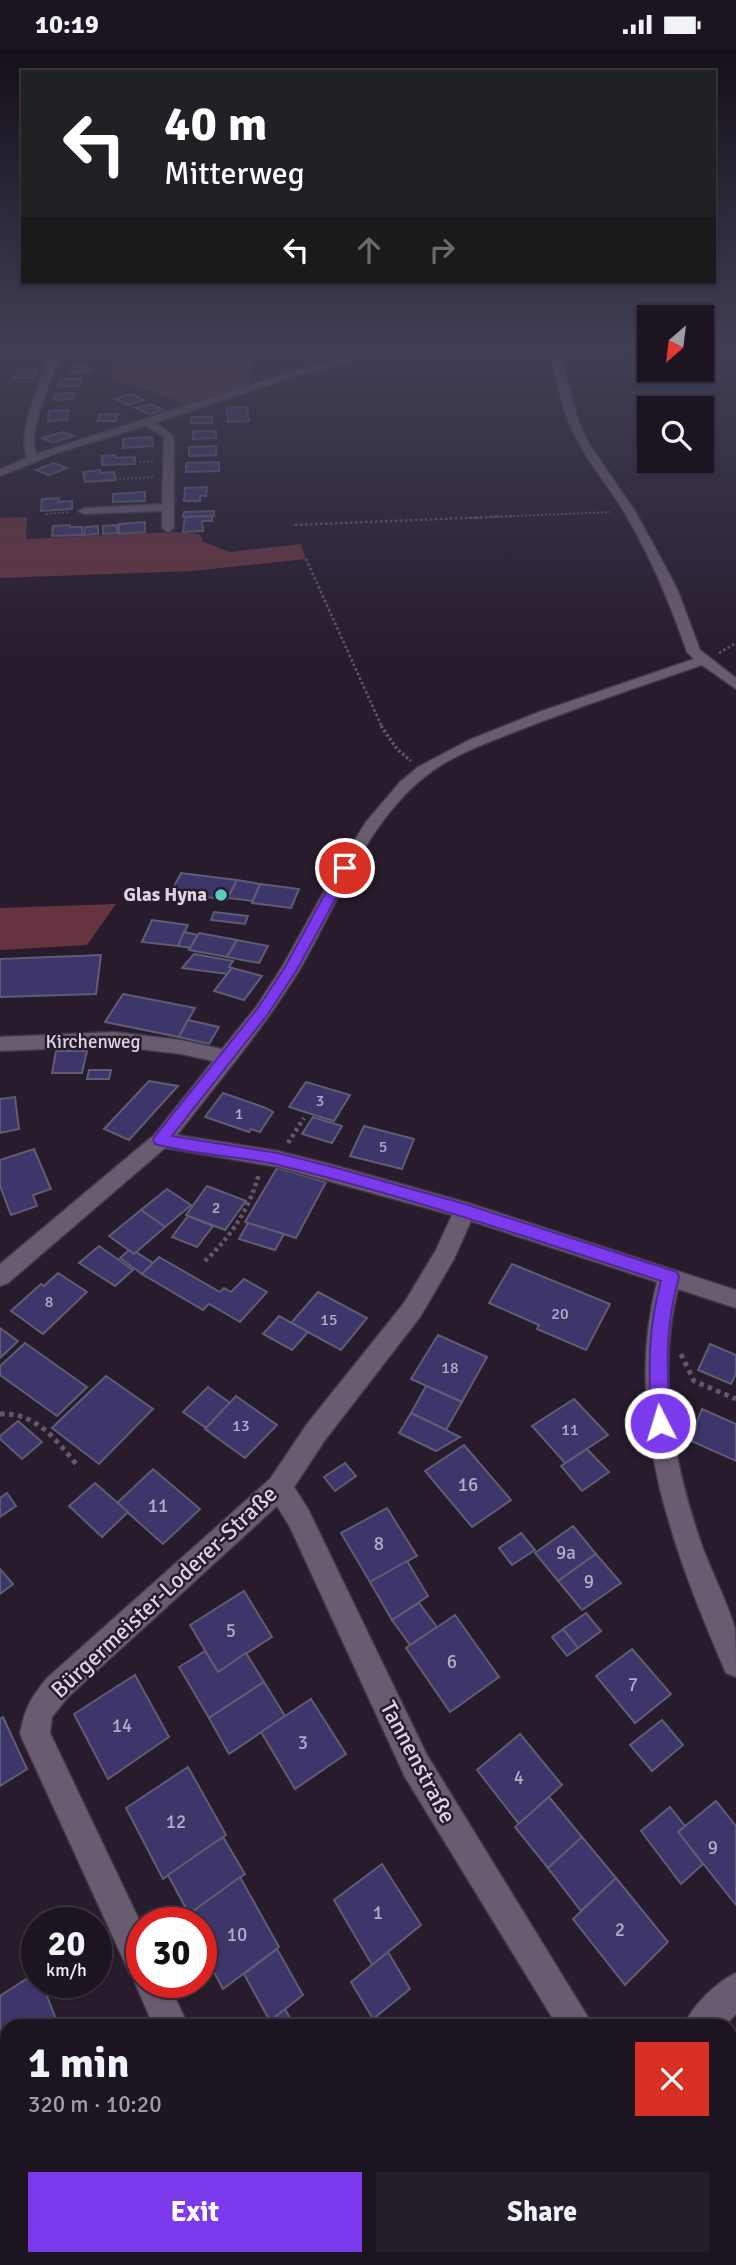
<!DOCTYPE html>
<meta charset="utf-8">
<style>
:root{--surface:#1d1421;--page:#251d2a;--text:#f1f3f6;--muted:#a09ea5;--line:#3b333f;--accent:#7c3aed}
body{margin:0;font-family:Signika,sans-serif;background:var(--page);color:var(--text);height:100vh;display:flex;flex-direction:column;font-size:26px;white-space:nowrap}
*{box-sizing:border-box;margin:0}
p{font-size:23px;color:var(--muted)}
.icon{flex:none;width:38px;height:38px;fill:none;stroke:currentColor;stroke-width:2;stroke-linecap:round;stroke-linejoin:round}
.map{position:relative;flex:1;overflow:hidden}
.side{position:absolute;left:0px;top:1970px;width:737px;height:247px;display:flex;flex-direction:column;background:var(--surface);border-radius:21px 21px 0 0;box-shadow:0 2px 5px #0004,0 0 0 2px var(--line)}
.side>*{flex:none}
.top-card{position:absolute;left:21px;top:21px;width:695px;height:214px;border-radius:0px;box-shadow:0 2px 5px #0004,0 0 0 2px var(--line);background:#202124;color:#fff;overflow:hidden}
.needle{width:46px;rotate:208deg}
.buttons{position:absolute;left:637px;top:256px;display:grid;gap:14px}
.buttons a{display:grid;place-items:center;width:77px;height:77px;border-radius:0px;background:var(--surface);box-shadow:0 2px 5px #0004,0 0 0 2px var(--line);font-size:35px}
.speed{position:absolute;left:21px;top:1858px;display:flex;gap:14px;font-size:35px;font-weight:700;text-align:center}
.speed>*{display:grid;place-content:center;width:91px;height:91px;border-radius:50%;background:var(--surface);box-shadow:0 2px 5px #0004,0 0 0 2px var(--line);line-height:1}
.speed small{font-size:18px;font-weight:400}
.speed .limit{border:10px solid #d22;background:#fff;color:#111}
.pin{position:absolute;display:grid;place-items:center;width:60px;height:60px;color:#fff;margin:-30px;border:4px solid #fff;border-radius:50%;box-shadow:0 2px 7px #0007}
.me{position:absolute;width:77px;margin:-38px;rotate:355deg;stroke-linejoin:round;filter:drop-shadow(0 0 5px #0008)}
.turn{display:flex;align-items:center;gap:24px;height:147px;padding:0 28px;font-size:32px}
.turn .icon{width:91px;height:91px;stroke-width:2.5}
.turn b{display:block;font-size:49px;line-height:60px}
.lanes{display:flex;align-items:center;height:66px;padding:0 28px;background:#0003;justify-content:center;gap:35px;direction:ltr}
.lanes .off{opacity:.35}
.round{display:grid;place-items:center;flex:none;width:74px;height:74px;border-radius:0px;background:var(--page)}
.summary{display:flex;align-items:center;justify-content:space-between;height:119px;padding:0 28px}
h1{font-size:42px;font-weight:700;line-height:52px}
.primary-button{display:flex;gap:14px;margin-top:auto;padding:14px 28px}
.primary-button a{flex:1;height:80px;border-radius:0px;background:var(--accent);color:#fff;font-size:28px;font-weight:700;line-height:80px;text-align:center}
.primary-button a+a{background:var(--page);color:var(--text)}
.status{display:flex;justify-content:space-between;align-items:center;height:49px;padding:0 35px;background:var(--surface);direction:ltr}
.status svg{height:19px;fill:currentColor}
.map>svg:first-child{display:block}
.green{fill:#66343f}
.building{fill:#3e366a;stroke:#5e5d73;stroke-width:2}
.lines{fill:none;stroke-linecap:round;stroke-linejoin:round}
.minor-casing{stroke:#413745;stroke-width:3}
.path-far4{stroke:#635867;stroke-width:2;stroke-dasharray:2 2;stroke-linecap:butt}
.path-far3{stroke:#635867;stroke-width:2.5;stroke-dasharray:2.5 2.5;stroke-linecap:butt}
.path-far2{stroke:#635867;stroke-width:3.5;stroke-dasharray:2.5 2.5;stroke-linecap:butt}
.path-far1{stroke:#635867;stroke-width:4.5;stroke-dasharray:3.5 3.5;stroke-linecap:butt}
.path{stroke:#635867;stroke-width:5;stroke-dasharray:4.5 4.5;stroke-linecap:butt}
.minor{fill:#6a5c70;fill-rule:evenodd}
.route{fill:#7c3aed;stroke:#51269a;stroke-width:2}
.poi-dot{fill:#58cebf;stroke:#271b2c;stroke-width:2.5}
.labels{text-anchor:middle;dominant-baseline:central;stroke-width:5;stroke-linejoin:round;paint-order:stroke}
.number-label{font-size:16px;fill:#b4acc2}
.poi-label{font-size:19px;font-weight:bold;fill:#dcd4e0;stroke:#271b2c;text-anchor:end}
.street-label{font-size:19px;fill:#dcd4e0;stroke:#271b2c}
.near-number-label{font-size:19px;fill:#b4acc2}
.near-street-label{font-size:23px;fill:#dcd4e0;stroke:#271b2c}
</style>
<div class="status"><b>10:19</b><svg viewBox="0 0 49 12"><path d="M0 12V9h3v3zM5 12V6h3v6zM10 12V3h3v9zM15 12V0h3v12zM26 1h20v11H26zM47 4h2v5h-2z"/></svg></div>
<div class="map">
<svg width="736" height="2216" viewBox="0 0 736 2216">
<rect width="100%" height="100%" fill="#271b2c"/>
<g class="green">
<path d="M130 301H254L249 335 320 312 349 306 190 357 152 342 110 331 116 304Z"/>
<path d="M27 468 26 490 174 483 199 485 203 493 230 503 301 495 306 510 192 522 0 529V469Z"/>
<path d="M116 855 87 896 0 901V859Z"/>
</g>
<g class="building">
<path d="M71 317H91L89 323 69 324Z"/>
<path d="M19 321H37L33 329H14Z"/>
<path d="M61 330H82L79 337H58Z"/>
<path d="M74 344 72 350 53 351 55 345Z"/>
<path d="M131 345 144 351 128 356 115 350Z"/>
<path d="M150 355 164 361 150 365 135 359Z"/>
<path d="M227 358H247L249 372 228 373Z"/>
<path d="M68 361 67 371 48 372 49 362Z"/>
<path d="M100 365H118L116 372H97Z"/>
<path d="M192 368H212V374H191Z"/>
<path d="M193 382H216V389L193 390Z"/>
<path d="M63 383 73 387 53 394 42 389Z"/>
<path d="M152 388 153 397 123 399V390Z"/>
<path d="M216 397V406L189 407V398Z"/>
<path d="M115 406V409L135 408V415L102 416V407Z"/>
<path d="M219 413V422L186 423V414Z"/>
<path d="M54 414 67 419 49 426 36 421Z"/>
<path d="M100 421V424L114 423 116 431 85 433 83 423Z"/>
<path d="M207 438 206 447H200V452H184L185 439Z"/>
<path d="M145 443V452L113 453V445Z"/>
<path d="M59 449 58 453 72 452V460L41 462 42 450Z"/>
<path d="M214 462V467L183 468 184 463Z"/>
<path d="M212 467V472H202L203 482 183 483 185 468Z"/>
<path d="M145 473V483L119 485V475Z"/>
<path d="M70 476V478H82V486L52 487 53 477Z"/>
<path d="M117 476V484L103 485V477Z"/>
<path d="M98 477V485L84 486 85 478Z"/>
<path d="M181 824 237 831 227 851 171 843Z"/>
<path d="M237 831 260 835 253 852 228 849Z"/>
<path d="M260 835 299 840 291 859 252 854Z"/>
<path d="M214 863 248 867 245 875 211 871Z"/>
<path d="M152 871 188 876 178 897 142 893Z"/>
<path d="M184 883 198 886 190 899 178 897Z"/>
<path d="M199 884 237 891 227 908 189 901Z"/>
<path d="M237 891 268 897 259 914 227 908Z"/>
<path d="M194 905 233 912 229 918 232 919 227 925 182 919Z"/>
<path d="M101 906 96 945 0 948V910Z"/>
<path d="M232 919 262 927 244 951 214 942Z"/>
<path d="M123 945 195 959 179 988 105 973Z"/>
<path d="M188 971 219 978 209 995 179 988Z"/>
<path d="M56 1002H87L82 1024H52Z"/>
<path d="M89 1021H111L109 1030H87Z"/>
<path d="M149 1032 178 1037 129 1091 104 1080Z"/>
<path d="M306 1033 350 1046 334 1072 289 1058Z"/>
<path d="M223 1044 266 1059 273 1063 260 1083 251 1080 249 1083 205 1068Z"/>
<path d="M15 1048 19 1080 0 1084V1050Z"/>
<path d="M313 1068 342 1077 332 1094 302 1085Z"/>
<path d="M364 1077 414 1090 402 1120 350 1107Z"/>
<path d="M34 1100 51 1140 33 1146 37 1157 11 1166 0 1137V1111Z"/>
<path d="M277 1119 326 1133 296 1189 245 1173Z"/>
<path d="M207 1137 246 1152 225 1181 186 1166Z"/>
<path d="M167 1140 191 1156 165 1178 141 1161Z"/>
<path d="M141 1161 165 1178 134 1205 109 1187Z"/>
<path d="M188 1167 213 1177 197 1198 172 1188Z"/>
<path d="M248 1174 284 1185 275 1201 239 1190Z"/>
<path d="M99 1197 133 1221 115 1237 79 1214Z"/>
<path d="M129 1201 134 1205 136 1203 153 1214 142 1225 120 1209Z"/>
<path d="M159 1208 220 1243 224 1239 231 1243 244 1230 267 1243 240 1273 209 1255 203 1261 142 1225Z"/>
<path d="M512 1215 610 1255 586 1301 537 1280 539 1276 489 1254Z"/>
<path d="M58 1224 87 1243 43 1285 11 1262 41 1235 44 1237Z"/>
<path d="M318 1243 367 1269 341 1301 291 1274Z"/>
<path d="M279 1267 308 1283 292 1301 263 1285Z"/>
<path d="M0 1279 18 1292 0 1309Z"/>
<path d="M438 1286 487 1308 462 1353 411 1330Z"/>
<path d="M25 1294 87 1338 57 1367 0 1326V1317Z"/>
<path d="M710 1295 736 1306V1325L731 1335 698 1321Z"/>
<path d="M106 1327 153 1360 99 1415 52 1379Z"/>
<path d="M426 1337 462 1353 446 1381 411 1364Z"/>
<path d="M208 1338 230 1354 206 1379 183 1363Z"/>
<path d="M236 1347 277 1376 245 1409 205 1380Z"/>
<path d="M574 1350 608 1386 565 1414 532 1377Z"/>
<path d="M702 1360 736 1375V1412L689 1391Z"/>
<path d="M411 1364 446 1381 460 1388 436 1402 399 1384Z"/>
<path d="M18 1372 42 1393 22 1410 0 1390V1387Z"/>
<path d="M464 1396 511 1451 472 1478 425 1422Z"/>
<path d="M587 1400 609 1423 582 1442 561 1417Z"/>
<path d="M345 1414 356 1427 335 1442 324 1428Z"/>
<path d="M153 1420 200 1460 163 1495 117 1454Z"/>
<path d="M95 1434 128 1463 102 1488 69 1457Z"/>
<path d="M7 1444 16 1457 0 1468V1449Z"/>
<path d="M387 1459 417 1507 370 1533 341 1484Z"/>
<path d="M573 1477 596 1505 558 1532 535 1504Z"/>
<path d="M521 1484 535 1501 512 1516 499 1499Z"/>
<path d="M596 1505 621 1534 582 1561 558 1532Z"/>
<path d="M407 1512 428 1547 392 1571 370 1533Z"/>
<path d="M0 1520 13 1535 0 1545Z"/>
<path d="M244 1542 272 1588 218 1623 190 1576Z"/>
<path d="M419 1554 437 1578 410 1596 392 1571Z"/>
<path d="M586 1564 601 1582 578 1599 563 1580Z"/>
<path d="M455 1566 499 1628 450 1663 406 1599Z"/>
<path d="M563 1580 578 1599 567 1607 552 1588Z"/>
<path d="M632 1600 671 1645 635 1674 596 1627Z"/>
<path d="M205 1602 218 1623 246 1604 264 1633 209 1669 179 1618Z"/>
<path d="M135 1626 169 1688 108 1730 74 1665Z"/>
<path d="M264 1633 285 1667 229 1705 209 1669Z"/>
<path d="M311 1650 346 1705 295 1740 261 1683Z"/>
<path d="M3 1668 27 1720 0 1737V1670Z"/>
<path d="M662 1671 683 1696 652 1722 630 1696Z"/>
<path d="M520 1685 562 1736 519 1775 477 1721Z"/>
<path d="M188 1718 226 1786 163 1830 126 1759Z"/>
<path d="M549 1748 582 1788 548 1819 515 1778Z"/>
<path d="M716 1752 736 1777V1856L678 1783Z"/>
<path d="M670 1758 685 1777 678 1783 703 1815 681 1835 641 1782Z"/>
<path d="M223 1788 245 1825 189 1865 168 1826Z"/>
<path d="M582 1788 616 1829 581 1862 548 1819Z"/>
<path d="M382 1815 421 1876 372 1916 334 1851Z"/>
<path d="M240 1828 279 1898 223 1940 201 1899V1874H188L185 1868Z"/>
<path d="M616 1829 668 1893 625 1936 573 1870Z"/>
<path d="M277 1900 303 1946 270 1972 244 1925Z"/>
<path d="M388 1903 410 1940 373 1970 351 1933Z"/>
<path d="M37 1923V1934H42L59 1978H7V2032L5 2033 0 2020V1947Z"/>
<path d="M285 1960 295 1978H262L270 1972Z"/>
<path d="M736 2030V2110L730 2101V2036Z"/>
<path d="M0 2072 7 2091V2118L0 2123Z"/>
<path d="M730 2101 736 2110V2146L731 2152Z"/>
<path d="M96 2210H127L129 2216H96Z"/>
<path d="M353 2210H404L397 2216H356Z"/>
<path d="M590 2210H674L678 2216H585Z"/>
</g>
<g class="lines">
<defs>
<g id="minor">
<path d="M53 301H63C53 325 27 383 36 405L284 325 373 301H389L290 329 155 374 174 387V479L168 483 162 479V462L84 465 78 462 84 459 162 455 164 388 145 377 57 404 0 427V420L27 409C16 382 42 329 53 301Z"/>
<path d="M549 301H559L578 372 589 395 635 462 664 515 678 542 700 601 736 629V640L702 616C638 638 575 659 512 684 484 695 451 707 427 726 365 774 338 855 300 920 264 979 219 1032 177 1086L278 1102 333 1116 465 1153 736 1241V1259L678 1240C657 1322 673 1412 700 1491 710 1521 727 1551 735 1580 736 1594 736 1614 736 1628L726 1624C673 1501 622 1369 657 1233L471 1172 454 1210 420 1268 325 1391 294 1438 308 1460 427 1706 594 1978H558L405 1728 290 1478 277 1457 67 1649 52 1668 50 1684 142 1877V1934H168L189 1978H154L135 1934 137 1927 130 1925 20 1685C25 1659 30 1650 47 1629L270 1430 307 1375 404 1254 436 1201 452 1166 278 1118 165 1099 8 1234 0 1237V1215L154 1086 213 1012 181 1005 114 997 0 1002V988L114 983 181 991 222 1000 256 958 282 918 337 819 366 773 400 733 418 718 469 691 539 663 694 610 687 603C670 554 650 506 623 461 605 432 582 406 569 374 560 352 556 325 549 301Z"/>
<path d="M736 1924V1965L724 1978H683C692 1957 716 1933 736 1924Z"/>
<path d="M264 2210H301L303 2216H265Z"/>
<path d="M484 2210H523L521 2216H481Z"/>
</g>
</defs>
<use href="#minor" class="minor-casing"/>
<g class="path-far4">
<path d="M139 413 155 412"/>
<path d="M119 430 153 428"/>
<path d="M46 465 69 463"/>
<path d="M469 469 610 463"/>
</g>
<g class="path-far3">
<path d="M295 476 512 467"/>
<path d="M306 510 382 678"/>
<path d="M719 604 736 594"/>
</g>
<path class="path-far2" d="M381 677 397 700 411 712"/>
<g class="path-far1">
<path d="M288 1094 304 1069"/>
<path d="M205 1212C231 1187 249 1161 259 1125"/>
</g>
<g class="path">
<path d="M681 1305 694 1332 736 1350"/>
<path d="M0 1365C36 1363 56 1391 77 1416"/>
</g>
<use href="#minor" class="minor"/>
</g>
<linearGradient id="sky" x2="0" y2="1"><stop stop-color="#150f18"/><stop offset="0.49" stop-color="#413f56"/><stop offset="1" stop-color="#413f56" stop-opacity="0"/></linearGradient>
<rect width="736" height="612" fill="url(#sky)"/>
<path class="route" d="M345 815 352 819 298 919 268 965 172 1087 278 1104 333 1118 465 1155 677 1223 679 1228C664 1283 667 1317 670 1374L667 1379 660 1382 654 1379 651 1374C649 1321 647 1283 661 1232 535 1191 410 1148 282 1117 240 1106 196 1107 155 1095L153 1091 155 1087 258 959 285 918 339 819Z"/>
<circle class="poi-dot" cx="221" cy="846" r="7"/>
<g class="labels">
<g class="number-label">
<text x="320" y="1052">3</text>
<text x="239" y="1065">1</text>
<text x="383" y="1098">5</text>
<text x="216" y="1159">2</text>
<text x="49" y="1253">8</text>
<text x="560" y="1265">20</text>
<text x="329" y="1271">15</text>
<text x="450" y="1319">18</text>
<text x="241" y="1377">13</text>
<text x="570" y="1381">11</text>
</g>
<g class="poi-label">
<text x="207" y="846">Glas Hyna</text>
</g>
<g class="street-label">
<text x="93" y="993">Kirchenweg</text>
</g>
<g class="near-number-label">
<text x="468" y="1436">16</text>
<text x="158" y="1457">11</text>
<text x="379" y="1495">8</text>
<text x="566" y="1504">9a</text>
<text x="589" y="1533">9</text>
<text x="231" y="1582">5</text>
<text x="452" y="1613">6</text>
<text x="633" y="1636">7</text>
<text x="122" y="1677">14</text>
<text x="303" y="1694">3</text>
<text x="519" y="1729">4</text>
<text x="176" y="1773">12</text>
<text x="713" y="1799">9</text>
<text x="378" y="1864">1</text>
<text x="620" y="1881">2</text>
<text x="237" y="1886">10</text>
</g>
<g class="near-street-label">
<text transform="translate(164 1543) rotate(-43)">Bürgermeister-Loderer-Straße</text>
<text transform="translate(418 1713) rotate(62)">Tannenstraße</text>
</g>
</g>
</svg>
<div class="buttons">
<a><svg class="needle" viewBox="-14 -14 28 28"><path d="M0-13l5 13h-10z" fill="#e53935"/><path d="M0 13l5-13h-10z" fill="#a09ea5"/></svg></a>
<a><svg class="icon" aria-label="search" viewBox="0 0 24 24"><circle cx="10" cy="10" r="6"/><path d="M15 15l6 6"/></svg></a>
</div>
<div class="speed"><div>20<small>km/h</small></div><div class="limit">30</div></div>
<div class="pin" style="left:345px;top:819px;background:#d93025"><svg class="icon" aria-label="arrive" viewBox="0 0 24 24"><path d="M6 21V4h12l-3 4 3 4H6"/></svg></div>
<svg class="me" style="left:660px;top:1374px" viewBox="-20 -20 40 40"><circle r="17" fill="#7c3aed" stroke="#fff" stroke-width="3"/><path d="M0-11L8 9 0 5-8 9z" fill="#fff"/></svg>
<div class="top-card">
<div class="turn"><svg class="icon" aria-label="left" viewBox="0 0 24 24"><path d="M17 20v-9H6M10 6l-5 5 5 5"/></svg><div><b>40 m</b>Mitterweg</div></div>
<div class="lanes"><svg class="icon" aria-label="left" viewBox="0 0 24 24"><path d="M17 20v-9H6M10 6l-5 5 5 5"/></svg><svg class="icon off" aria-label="ahead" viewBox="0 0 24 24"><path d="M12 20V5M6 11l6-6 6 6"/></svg><svg class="icon off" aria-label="right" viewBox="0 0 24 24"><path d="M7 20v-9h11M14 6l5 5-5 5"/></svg></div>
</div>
<section class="side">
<div class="summary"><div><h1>1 min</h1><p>320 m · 10:20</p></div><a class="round" style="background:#d93025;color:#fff"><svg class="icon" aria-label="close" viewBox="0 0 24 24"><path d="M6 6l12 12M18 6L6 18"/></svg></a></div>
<div class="primary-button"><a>Exit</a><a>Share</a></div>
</section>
</div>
